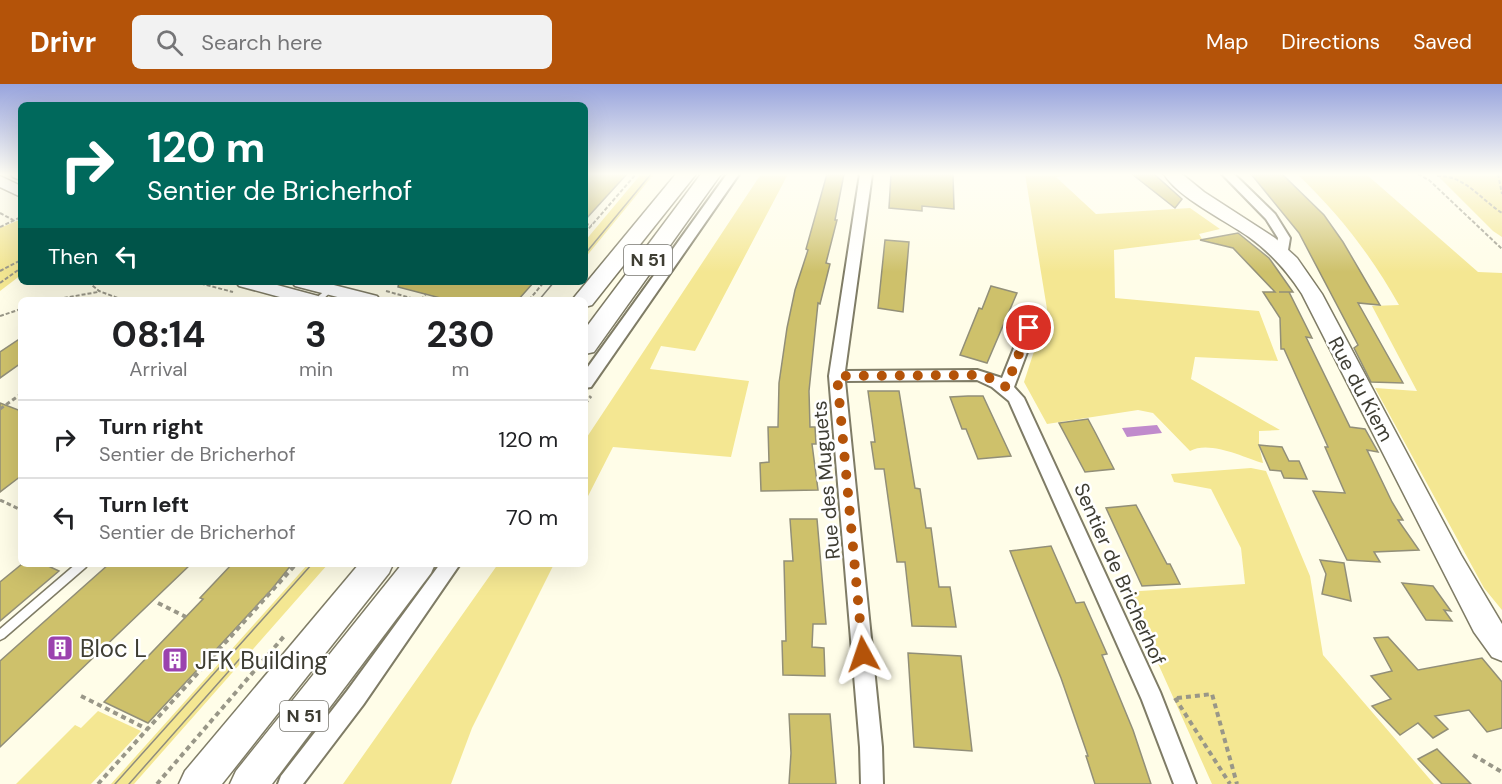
<!DOCTYPE html>
<style>
:root{--surface:#fff;--page:#f2f2f2;--text:#202124;--muted:#757577;--line:#e0e0e0;--accent:#b45309}
body{margin:0;font-family:"DM Sans",sans-serif;background:var(--page);color:var(--text);height:100vh;display:flex;flex-direction:column;font-size:22px;white-space:nowrap}
*{box-sizing:border-box;margin:0}
p{font-size:20px;color:var(--muted)}
.icon{flex:none;width:33px;height:33px;fill:none;stroke:currentColor;stroke-width:2;stroke-linecap:round;stroke-linejoin:round}
.map{position:relative;flex:1;overflow:hidden}
.sheet{position:absolute;left:18px;top:213px;width:570px;height:270px;display:flex;flex-direction:column;background:var(--surface);border-radius:9px;box-shadow:0 6px 24px #0002}
.sheet>*{flex:none}
.top-card{position:absolute;left:18px;top:18px;width:570px;height:183px;border-radius:9px;box-shadow:0 6px 24px #0002;background:#00695c;color:#fff;overflow:hidden}
.pin{position:absolute;display:grid;place-items:center;width:51px;height:51px;color:#fff;margin:-26px;border:3px solid #fff;border-radius:50%;box-shadow:0 2px 6px #0007}
.me{position:absolute;width:66px;margin:-33px;rotate:355deg;stroke-linejoin:round;filter:drop-shadow(0 0 4px #0008)}
.turn{display:flex;align-items:center;gap:21px;height:126px;padding:0 30px;font-size:27px}
.turn .icon{width:78px;height:78px;stroke-width:2.5}
.turn b{display:block;font-size:42px;line-height:51px}
.then{display:flex;align-items:center;height:57px;padding:0 30px;background:#0003;gap:12px;font-size:22px}
.eta{display:flex;justify-content:space-evenly;align-items:center;height:102px;text-align:center}
.eta b{font-size:36px;font-weight:700;line-height:42px}
ul{padding:0;list-style:none}
li{display:flex;align-items:center;gap:18px;height:78px;padding:0 30px;border-top:2px solid var(--line)}
li div{flex:1}
li b{display:block;font-size:22px}
li em{font-style:normal}
header{display:flex;align-items:center;gap:36px;box-sizing:border-box;height:84px;padding:0 30px;background:var(--accent);color:#fff}
header strong{font-size:28px}
nav{display:flex;gap:33px;margin-inline-start:auto;font-size:21px}
.search{width:420px;height:54px;background:var(--page);display:flex;align-items:center;gap:15px;box-sizing:border-box;padding:0 21px;border-radius:9px;color:var(--muted);font-size:22px}
.map>svg:first-child{display:block}
.green{fill:#f4e792}
.water{fill:#c08bcc}
.building{fill:#cec16b;stroke:#928f78;stroke-width:1.5}
.lines{fill:none;stroke-linecap:round;stroke-linejoin:round}
.service-casing{stroke:#7f7c66;stroke-width:3}
.minor-casing{stroke:#7f7c66;stroke-width:4}
.tertiary-casing{stroke:#7f7c66;stroke-width:3}
.secondary-casing{stroke:#7f7c66;stroke-width:3}
.primary-casing{stroke:#7f7c66;stroke-width:3}
.path-far2{stroke:#999788;stroke-width:2;stroke-dasharray:4 2;stroke-linecap:butt}
.path-far1{stroke:#999788;stroke-width:3;stroke-dasharray:4.5 3;stroke-linecap:butt}
.path{stroke:#999788;stroke-width:4;stroke-dasharray:5 4;stroke-linecap:butt}
.service{fill:#fff;fill-rule:evenodd}
.minor{fill:#fff;fill-rule:evenodd}
.tertiary{fill:#fff;fill-rule:evenodd}
.secondary{fill:#fff;fill-rule:evenodd}
.primary{fill:#fff;fill-rule:evenodd}
.tram{stroke:#8e8c7e;stroke-width:1.5}
.route{stroke:#b45309;stroke-width:10;stroke-dasharray:0 18}
.labels{text-anchor:middle;dominant-baseline:central;stroke-width:5;stroke-linejoin:round;paint-order:stroke}
.shield{fill:#fff;stroke:#787770;stroke-width:1.5}
.shield-label{font-size:18px;font-weight:bold;fill:#3e3d33}
.street-label{font-size:20px;fill:#3e3d33;stroke:#fff}
.near-poi-label{font-size:24px;fill:#3e3d33;stroke:#fff;text-anchor:start}
</style>
<header>
<strong>Drivr</strong>
<div class="search"><svg class="icon" aria-label="search" viewBox="0 0 24 24"><circle cx="10" cy="10" r="6"/><path d="M15 15l6 6"/></svg>Search here</div>
<nav><a>Map</a><a>Directions</a><a>Saved</a></nav>
</header>
<div class="map">
<svg width="1502" height="700" viewBox="0 0 1502 700">
<rect width="100%" height="100%" fill="#fffde8"/>
<g class="green">
<path d="M641 90H654L585 174V157Z"/>
<path d="M761 90H788L695 267 661 262 650 285 749 297 731 373 613 363 585 418V356Z"/>
<path d="M1025 90H1073L1056 93 1096 130 1190 124 1220 145 1199 150 1202 155 1114 166 1115 214 1259 227 1278 277 1195 273 1191 295 1280 346 1259 347V361L1263 379C1243 373 1209 356 1190 367L1153 329 1138 326 1047 340 1024 298 1039 252 1045 251 1048 245 1037 234 1042 235 1047 225Z"/>
<path d="M1297 90H1366L1478 188 1502 189V526L1484 504 1375 304 1417 307 1372 222 1399 221C1371 171 1339 130 1297 90Z"/>
<path d="M1436 90H1502V153L1493 147Z"/>
<path d="M19 136H21V191L0 207V144Z"/>
<path d="M1251 384 1266 387 1310 492 1323 571 1434 700H1212L1126 508 1245 500 1241 464 1211 405 1174 398 1171 390Z"/>
<path d="M308 480H328L134 700H111Z"/>
<path d="M498 480H554L472 644 451 700H343Z"/>
<path d="M98 627 141 647 91 700H16L75 641 81 644Z"/>
</g>
<path class="water" d="M1157 341 1162 349 1127 353 1122 344Z"/>
<g class="building">
<path d="M585 90H627L585 136Z"/>
<path d="M827 90H844L835 136H837L826 179 830 180 820 220 818 219 809 307 810 343H815L816 360H812L818 406 761 407 760 379 769 378 768 343H778L779 299 787 244 795 206 808 166 806 165Z"/>
<path d="M891 90H953L954 125 922 122V127L889 124Z"/>
<path d="M1132 90H1154L1182 115 1175 124Z"/>
<path d="M1251 90H1282L1324 131 1343 158 1380 221 1358 219 1403 299 1371 298 1354 264 1358 261 1299 149Z"/>
<path d="M1238 149 1269 174 1293 208H1279H1289L1312 254 1306 253 1350 343 1365 345 1378 368 1367 366 1392 418 1403 436H1398L1419 466 1374 468 1380 478 1347 476 1313 407 1345 409 1325 363H1328L1284 265H1281L1280 234 1263 208H1275L1233 164 1200 156Z"/>
<path d="M885 156 909 158 903 228 878 224Z"/>
<path d="M399 198H534L518 216H448L398 203Z"/>
<path d="M991 202 1017 209 987 279 960 271 979 224 982 225Z"/>
<path d="M21 254V279L0 294V268Z"/>
<path d="M868 307H899L915 404 920 405 926 444H931L939 503H950L956 543 912 542 905 478H897L884 385H875L871 358H875Z"/>
<path d="M968 312H983L1011 372 978 375 966 345H962L950 313Z"/>
<path d="M0 319 21 327V392L0 408Z"/>
<path d="M1088 335 1096 350 1114 385 1085 388 1059 339Z"/>
<path d="M1259 361 1282 363 1289 377H1299L1307 395 1284 394 1281 387 1270 386Z"/>
<path d="M1136 421 1167 480H1170L1180 500 1142 502 1106 424Z"/>
<path d="M790 435H817L826 540H813L812 563 824 564 825 592 783 591 782 557H786L784 477H793Z"/>
<path d="M1051 462 1076 519 1084 518 1107 570 1102 571 1133 646 1151 700H1095L1086 672H1088L1061 594 1010 467Z"/>
<path d="M1320 476 1344 479 1351 517 1322 510 1326 490Z"/>
<path d="M22 480H44L59 487 0 537V498Z"/>
<path d="M109 480H191L0 663V577Z"/>
<path d="M232 480H292L272 505 148 639 104 618 203 515 200 514Z"/>
<path d="M1402 499 1433 502 1451 527 1444 526 1452 537 1426 536Z"/>
<path d="M1388 553 1418 586 1482 574 1502 598V644L1487 648 1469 626 1435 632 1448 645 1433 654 1418 639 1400 651 1372 622 1391 615 1371 592 1392 587 1374 554Z"/>
<path d="M908 569 961 572 972 667 914 663Z"/>
<path d="M789 630H830L836 700H789L791 669Z"/>
<path d="M1437 665 1471 700H1442L1418 675Z"/>
</g>
<g class="lines">
<defs>
<g id="service">
<path d="M328 204H332L333 206 322 216H314Z"/>
<path d="M76 480H88L86 483 4 554 0 556V545Z"/>
</g>
<g id="minor">
<path d="M727 90H739L591 303 585 304V287Z"/>
<path d="M860 90H872L845 287 977 286 1002 294 1022 244 1024 241H1034L1036 244 1014 303 1024 314 1160 608 1196 700H1174L1142 616 1009 317 992 303 977 296 845 297 882 663 883 700H861L860 663 829 292Z"/>
<path d="M1222 90H1234L1275 130 1290 154 1287 172H1277L1275 169 1278 154 1266 135Z"/>
<path d="M440 480H460L363 621 303 700H278L281 692 347 607Z"/>
</g>
<g id="tertiary">
<path d="M11 90H21V96L13 93Z"/>
<path d="M0 92 21 102V113L0 103Z"/>
<path d="M236 198H266L318 212 321 216H291L239 202Z"/>
<path d="M292 198H322L377 212 380 216H349L295 202Z"/>
</g>
<path id="secondary" d="M1164 90H1182L1204 108 1275 154 1297 174 1322 210 1461 471 1502 540V577L1492 573 1474 548 1302 210C1287 187 1271 169 1249 153 1226 137 1176 112 1164 90Z"/>
<g id="primary">
<path d="M676 90H696L592 221 585 223V216H572Z"/>
<path d="M701 90H721L594 268 585 270V245Z"/>
<path d="M359 480H393L389 489 222 700H179L185 687Z"/>
<path d="M402 480H435L431 489 272 700H230L236 687Z"/>
</g>
</defs>
<use href="#service" class="service-casing"/>
<use href="#minor" class="minor-casing"/>
<use href="#tertiary" class="tertiary-casing"/>
<use href="#secondary" class="secondary-casing"/>
<use href="#primary" class="primary-casing"/>
<g class="path-far2">
<path d="M1418 90 1429 96 1502 165"/>
<path d="M1498 90 1502 110"/>
<path d="M1437 92C1465 91 1480 115 1502 129"/>
<path d="M0 129 13 136"/>
<path d="M585 140 592 141"/>
<path d="M0 143 21 133"/>
<path d="M585 149 636 90"/>
<path d="M0 187 21 176"/>
<path d="M88 198 99 207 123 216"/>
<path d="M195 198 233 208"/>
<path d="M0 199 21 184"/>
<path d="M386 207 418 216"/>
<path d="M52 216 98 208"/>
<path d="M421 216 426 210"/>
<path d="M529 216 544 198"/>
<path d="M0 232 21 225"/>
</g>
<g class="path-far1">
<path d="M585 320 591 312"/>
<path d="M0 325 21 310"/>
<path d="M0 416 21 426"/>
</g>
<g class="path">
<path d="M158 519 186 533"/>
<path d="M81 612 147 645"/>
<path d="M1175 614 1230 700"/>
<path d="M1177 614 1212 610 1237 700"/>
<path d="M1473 671 1502 688"/>
<path d="M98 700 296 480"/>
<path d="M157 700 286 550"/>
</g>
<use href="#service" class="service"/>
<use href="#minor" class="minor"/>
<use href="#tertiary" class="tertiary"/>
<use href="#secondary" class="secondary"/>
<use href="#primary" class="primary"/>
<g class="tram">
<path d="M585 170 651 90"/>
<path d="M539 216 554 198"/>
<path d="M115 700 312 480"/>
<path d="M129 700 244 570"/>
</g>
</g>
<linearGradient id="sky" x2="0" y2="1"><stop stop-color="#98a4dd"/><stop offset="0.48" stop-color="#fffef5"/><stop offset="1" stop-color="#fffef5" stop-opacity="0"/></linearGradient>
<rect width="1502" height="188" fill="url(#sky)"/>
<g class="lines">
<path class="route" d="M863 570 837 292 977 291 993 295 1006 303 1029 244"/>
</g>
<defs>
<symbol id="building-square" viewBox="-11 -11 22 22"><rect x="-9" y="-9" width="18" height="18" rx="4" fill="#9b42ae" stroke="#fff"/><path d="M-4-6H4V6H1V3H-1V6H-4ZM-2.5-4.3h1.7v1.8h-1.7ZM.8-4.3h1.7v1.8H.8ZM-2.5-1h1.7V.8h-1.7ZM.8-1h1.7V.8H.8Z" fill="#fff"/></symbol>
</defs>
<g fill-rule="evenodd">
<use href="#building-square" x="45" y="549" width="30" height="30"/>
<use href="#building-square" x="160" y="561" width="30" height="30"/>
</g>
<g class="labels">
<g class="shield">
<rect x="624" y="161" width="48" height="30" rx="4.5"/>
<rect x="280" y="617" width="48" height="30" rx="4.5"/>
</g>
<g class="shield-label">
<text x="648" y="176">N 51</text>
<text x="304" y="632">N 51</text>
</g>
<g class="street-label">
<text transform="translate(1361 305) rotate(62)">Rue du Kiem</text>
<text transform="translate(826 396) rotate(-95)">Rue des Muguets</text>
<text transform="translate(1120 490) rotate(66)">Sentier de Bricherhof</text>
</g>
<g class="near-poi-label">
<text x="80" y="564">Bloc L</text>
<text x="195" y="576">JFK Building</text>
</g>
</g>
</svg>
<div class="pin" style="left:1029px;top:244px;background:#d93025"><svg class="icon" aria-label="arrive" viewBox="0 0 24 24"><path d="M6 21V4h12l-3 4 3 4H6"/></svg></div>
<svg class="me" style="left:863px;top:570px" viewBox="-20 -20 40 40"><path d="M0-17L14 15 0 8-14 15z" fill="#b45309" stroke="#fff" stroke-width="4"/></svg>
<div class="top-card">
<div class="turn"><svg class="icon" aria-label="right" viewBox="0 0 24 24"><path d="M7 20v-9h11M14 6l5 5-5 5"/></svg><div><b>120 m</b>Sentier de Bricherhof</div></div>
<div class="then">Then<svg class="icon" aria-label="left" viewBox="0 0 24 24"><path d="M17 20v-9H6M10 6l-5 5 5 5"/></svg></div>
</div>
<section class="sheet">
<div class="eta">
<div><b>08:14</b><p>Arrival</p></div>
<div><b>3</b><p>min</p></div>
<div><b>230</b><p>m</p></div>
</div>
<ul>
<li><svg class="icon" aria-label="right" viewBox="0 0 24 24"><path d="M7 20v-9h11M14 6l5 5-5 5"/></svg><div><b>Turn right</b><p>Sentier de Bricherhof</p></div><em>120 m</em></li>
<li><svg class="icon" aria-label="left" viewBox="0 0 24 24"><path d="M17 20v-9H6M10 6l-5 5 5 5"/></svg><div><b>Turn left</b><p>Sentier de Bricherhof</p></div><em>70 m</em></li>
</ul>
</section>
</div>
